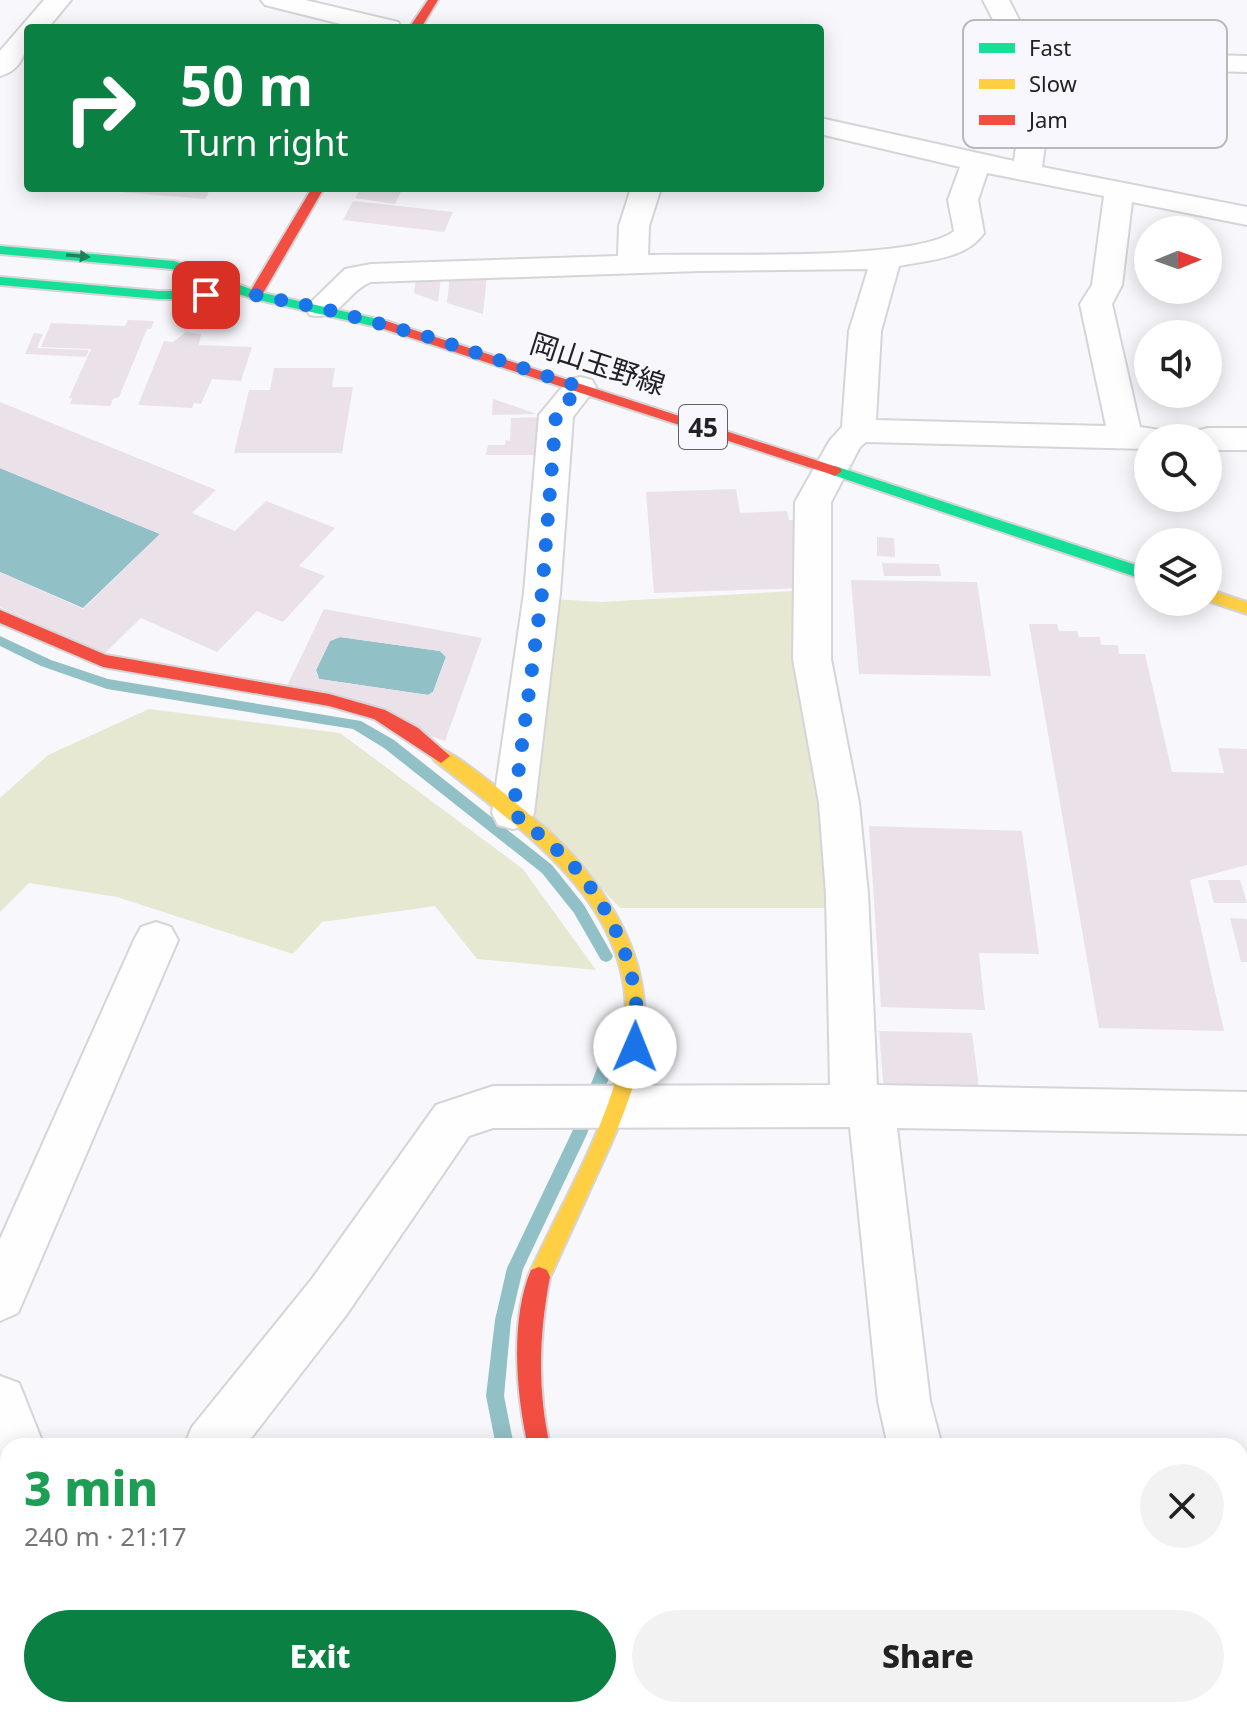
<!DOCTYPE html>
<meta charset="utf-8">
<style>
:root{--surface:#fff;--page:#f2f2f2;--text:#222;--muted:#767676;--accent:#0b8043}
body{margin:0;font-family:"Noto Sans","Noto Sans JP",sans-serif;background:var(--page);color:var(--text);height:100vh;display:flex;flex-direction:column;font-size:30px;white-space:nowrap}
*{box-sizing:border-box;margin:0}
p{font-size:26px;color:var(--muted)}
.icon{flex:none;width:44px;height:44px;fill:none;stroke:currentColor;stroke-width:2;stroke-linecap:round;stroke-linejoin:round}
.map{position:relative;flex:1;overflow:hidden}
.panel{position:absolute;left:0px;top:1438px;width:1248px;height:280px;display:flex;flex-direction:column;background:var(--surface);border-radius:24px 24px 0 0;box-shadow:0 4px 20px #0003}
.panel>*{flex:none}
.guide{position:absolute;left:24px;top:24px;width:800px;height:168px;border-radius:8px;box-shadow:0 4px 20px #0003;background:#0b8043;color:#fff;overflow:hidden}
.needle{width:52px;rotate:89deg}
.fabs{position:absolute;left:1134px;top:216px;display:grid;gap:16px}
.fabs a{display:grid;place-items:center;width:88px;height:88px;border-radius:50%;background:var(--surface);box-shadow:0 4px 20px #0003;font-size:40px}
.pin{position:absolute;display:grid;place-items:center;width:68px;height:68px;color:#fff;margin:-34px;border-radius:16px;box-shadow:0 4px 12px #0006}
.me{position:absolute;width:88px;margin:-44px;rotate:1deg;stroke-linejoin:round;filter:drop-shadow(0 0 6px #0008)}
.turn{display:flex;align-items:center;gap:28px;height:168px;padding:0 24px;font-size:36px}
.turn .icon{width:104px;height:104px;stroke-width:2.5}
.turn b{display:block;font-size:56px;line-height:68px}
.round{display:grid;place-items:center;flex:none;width:84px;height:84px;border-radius:42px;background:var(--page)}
.overview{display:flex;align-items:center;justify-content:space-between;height:136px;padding:0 24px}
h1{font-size:48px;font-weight:800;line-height:60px;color:#1e9e55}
.primary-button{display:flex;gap:16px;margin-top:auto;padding:16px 24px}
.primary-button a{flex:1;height:92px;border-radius:48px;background:var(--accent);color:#fff;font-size:32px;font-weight:800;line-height:92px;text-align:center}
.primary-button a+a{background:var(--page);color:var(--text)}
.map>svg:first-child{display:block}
.green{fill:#e6e8d2}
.water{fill:#92c0c7}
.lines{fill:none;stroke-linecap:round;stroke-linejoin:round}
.stream{fill:#92c0c7;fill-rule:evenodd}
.building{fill:#eae1e9;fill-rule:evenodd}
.street-casing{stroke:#d5d5d8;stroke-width:4}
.fast-casing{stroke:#d5d5d8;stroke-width:4}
.slow-casing{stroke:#d5d5d8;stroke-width:4}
.jam-casing{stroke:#d5d5d8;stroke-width:4}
.street{fill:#fefeff;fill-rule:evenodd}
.fast{fill:#16e098;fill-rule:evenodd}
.slow{fill:#ffcf43;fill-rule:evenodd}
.jam{fill:#f24e42;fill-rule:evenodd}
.oneway{fill:#1c815e}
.route{stroke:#1a73e8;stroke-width:14;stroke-dasharray:0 25.2}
.labels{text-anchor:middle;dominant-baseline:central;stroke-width:6;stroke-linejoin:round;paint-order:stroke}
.shield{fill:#f7f7fd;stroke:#626265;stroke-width:2}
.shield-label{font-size:26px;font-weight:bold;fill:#222224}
.street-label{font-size:28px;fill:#222224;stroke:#f7f7fd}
.key{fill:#f7f7fd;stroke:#b7b7bc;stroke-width:2}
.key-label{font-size:22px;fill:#222224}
</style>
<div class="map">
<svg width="1247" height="1718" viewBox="0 0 1247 1718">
<rect width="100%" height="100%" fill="#f8f8fc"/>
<g class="green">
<path d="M793 591 804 688 829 821 831 908H620L528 812 551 599 601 602Z"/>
<path d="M149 709 340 733 523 869 596 970 477 959 435 906 322 922 293 954 117 897 29 883 0 912V798L48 755Z"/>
</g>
<g class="water">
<path d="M0 468 160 534 83 608 0 572Z"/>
<path d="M340 637 440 651 446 657 433 692 428 695 319 679 316 670 330 641Z"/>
</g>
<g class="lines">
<g class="stream">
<path d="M0 636 51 660 108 679 361 721 394 740 552 865 584 905 613 956 611 960 606 962 601 960 574 913 542 873 384 748 353 729 107 689 41 666 0 646Z"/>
<path d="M615 1036 620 1038 623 1043 587 1134 523 1269 511 1320 504 1396 514 1446H496L486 1396 495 1320 507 1268 572 1132 607 1043 610 1038Z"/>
<path d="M650 1710H670L671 1718H651Z"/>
</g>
</g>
<g class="building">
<path d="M123 188H211L205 199 120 192Z"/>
<path d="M361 188H403L395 204 355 198Z"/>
<path d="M353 201 453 212 444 232 343 220Z"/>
<path d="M450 275H487L483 314 447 303Z"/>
<path d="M416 277H441L438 302 414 293Z"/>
<path d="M128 320 154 321 151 329H147L119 397 113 399 110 406 70 404 72 398H69L91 349 41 347 51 323 125 326Z"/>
<path d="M186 332 201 334 199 345 252 347 241 381 212 379 201 404 194 403 192 408 138 405 164 341 173 342Z"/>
<path d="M34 333 43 334 37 348 89 350 86 357 25 354Z"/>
<path d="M274 368H335L332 387H353L342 453H234L249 390H270Z"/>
<path d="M493 399 537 414 492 415Z"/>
<path d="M0 402 216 490 192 513 235 531 266 501 335 528 299 566 325 576 283 622 257 611 217 652 141 618 104 654 0 607V572L83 609 160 534 0 468Z"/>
<path d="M544 417 545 455H486L488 445H505L506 440 510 441 511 418Z"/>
<path d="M736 489 740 513 787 511 789 520H798L803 588 654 593 646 492Z"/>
<path d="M877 537 894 538 895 557 877 556Z"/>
<path d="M882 563 939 564 941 576H884Z"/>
<path d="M851 580 977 582 991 676 859 674Z"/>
<path d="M324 609 482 638 445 741 286 688ZM340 637 440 651 446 657 433 692 428 695 319 679 316 670 330 641Z"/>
<path d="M1029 624H1057L1059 631H1077L1079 637H1100L1101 645H1118L1119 654H1145L1172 772 1224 773 1218 748 1247 749V865L1190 880 1224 1031 1099 1028Z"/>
<path d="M869 826 1022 831 1039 954 979 953 985 1010 881 1007Z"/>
<path d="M1208 880H1240L1247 903H1214Z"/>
<path d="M1230 918 1247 919V962H1241Z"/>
<path d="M879 1031 972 1033 980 1095 884 1093Z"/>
</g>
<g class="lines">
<defs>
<g id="street">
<path d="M44 0H71L48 28H28C28 49 23 70 0 76V51Z"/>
<path d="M261 0H305L398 22 402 28H357L265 5Z"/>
<path d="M983 0H1009L1035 51 1247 56V72L1042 67 1051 101 1042 167 1247 207V225L1132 202 1122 285 1112 304 1140 427 1160 430 1165 438H1148V449L866 442 860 447 831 502V659L859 803 868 894 877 1085 1247 1092V1134L897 1128 930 1401 942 1446H888L878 1401 850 1127 493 1128 469 1136 347 1314 245 1446H184L192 1427 311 1280 436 1105 493 1086 830 1085 826 894 819 803 793 659 795 502 830 440 842 427 849 331 868 269 699 271 371 282C347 291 340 322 310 315L305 308 345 269 371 264 618 256 619 226 631 188H661L649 226 648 255C707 253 917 262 954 231L948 200 960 167 820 134V118L1014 161 1023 101 1013 59ZM987 173 1104 196 1092 285 1080 304 1106 426 876 420 881 331 899 266C929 260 966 259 984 233L978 200Z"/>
<path d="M580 377 592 380 596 387 573 417 560 593 534 813 528 825 513 829 498 825 492 813 524 593 539 415 568 380Z"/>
<path d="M1208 428H1247V450H1208V438H1192L1196 431Z"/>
<path d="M156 922 171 927 178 940 18 1313 0 1321V1239L134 940 141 927Z"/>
<path d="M0 1376 19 1383 44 1446H8V1469L0 1466Z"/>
<path d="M8 1512V1568L0 1569V1513Z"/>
<path d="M8 1627V1690L0 1694V1631Z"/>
<path d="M59 1710H118L121 1718H62Z"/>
<path d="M664 1710H722L724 1718H666Z"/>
<path d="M958 1710H1016L1018 1718H960Z"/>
</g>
<g id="fast">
<path d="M0 246 174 261 259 292 386 321 393 325 386 329 250 298 172 269 0 254Z"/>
<path d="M0 277 158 291H224L231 295 224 299H158L0 285Z"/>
<path d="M835 466 1148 569V581L830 474 828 471Z"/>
</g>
<g id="slow">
<path d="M1208 589 1247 602V614L1208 601Z"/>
<path d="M441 749C462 756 523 809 543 826 573 852 596 880 616 915 668 1007 641 1079 600 1168 582 1207 564 1246 547 1284L539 1287 531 1284 528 1277C555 1216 590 1158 611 1095 669 930 548 850 435 761L432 756 435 751Z"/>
</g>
<g id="jam">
<path d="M428 0H438L421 28H409Z"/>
<path d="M312 188H324L262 295 255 299 250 298 248 295Z"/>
<path d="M386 321 840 468 842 471 835 476 830 474 381 328V322Z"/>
<path d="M0 610 106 655 329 694 385 710 418 728 450 756 441 763 374 719 329 706 103 667 0 623Z"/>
<path d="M539 1267 547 1270 550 1277C539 1334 537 1389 550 1446H528C516 1395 510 1319 531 1270Z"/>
</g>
</defs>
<use href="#street" class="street-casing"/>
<use href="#fast" class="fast-casing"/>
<use href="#slow" class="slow-casing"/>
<use href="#jam" class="jam-casing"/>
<use href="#street" class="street"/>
<use href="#fast" class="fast"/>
<use href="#slow" class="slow"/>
<use href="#jam" class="jam"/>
</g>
<defs><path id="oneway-solid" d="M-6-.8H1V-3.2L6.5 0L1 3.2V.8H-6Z" transform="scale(2)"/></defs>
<use class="oneway" href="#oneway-solid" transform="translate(78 256) rotate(5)"/>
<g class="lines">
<path class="route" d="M206 295H255L321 308 429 337 580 387 556 415 542 593 513 813C534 831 559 849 577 870 617 917 645 985 635 1047"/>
</g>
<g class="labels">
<rect class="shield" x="679" y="405" width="48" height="44" rx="6"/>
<g class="shield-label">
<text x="703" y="427">45</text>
</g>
<g class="street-label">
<text transform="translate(598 363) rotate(18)">岡山玉野線</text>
</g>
</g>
<rect x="963" y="20" width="264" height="128" rx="12" class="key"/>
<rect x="979" y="43" width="36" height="10" fill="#16e098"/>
<rect x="979" y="79" width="36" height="10" fill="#ffcf43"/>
<rect x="979" y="115" width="36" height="10" fill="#f24e42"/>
<g class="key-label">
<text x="1029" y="56">Fast</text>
<text x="1029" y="92">Slow</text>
<text x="1029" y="128">Jam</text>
</g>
</svg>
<div class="fabs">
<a><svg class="needle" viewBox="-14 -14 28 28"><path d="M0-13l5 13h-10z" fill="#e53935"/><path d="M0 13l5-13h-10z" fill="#767676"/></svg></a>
<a><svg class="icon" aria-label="sound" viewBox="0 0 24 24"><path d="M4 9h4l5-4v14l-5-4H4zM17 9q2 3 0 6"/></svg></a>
<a><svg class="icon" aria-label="search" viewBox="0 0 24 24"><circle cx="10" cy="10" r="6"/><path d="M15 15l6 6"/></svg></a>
<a><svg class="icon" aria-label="layers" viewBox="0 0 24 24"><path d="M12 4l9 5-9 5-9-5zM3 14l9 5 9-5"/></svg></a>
</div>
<div class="pin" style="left:206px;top:295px;background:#d93025"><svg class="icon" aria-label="arrive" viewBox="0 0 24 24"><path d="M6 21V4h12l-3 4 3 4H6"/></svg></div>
<svg class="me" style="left:635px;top:1047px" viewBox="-20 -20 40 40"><circle r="19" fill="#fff"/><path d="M0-13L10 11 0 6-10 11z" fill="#1a73e8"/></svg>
<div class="guide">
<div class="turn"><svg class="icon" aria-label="right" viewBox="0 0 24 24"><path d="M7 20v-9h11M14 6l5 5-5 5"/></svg><div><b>50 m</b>Turn right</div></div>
</div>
<section class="panel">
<div class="overview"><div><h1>3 min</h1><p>240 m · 21:17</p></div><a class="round"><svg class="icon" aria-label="close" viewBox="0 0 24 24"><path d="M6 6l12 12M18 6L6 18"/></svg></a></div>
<div class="primary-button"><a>Exit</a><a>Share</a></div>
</section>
</div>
